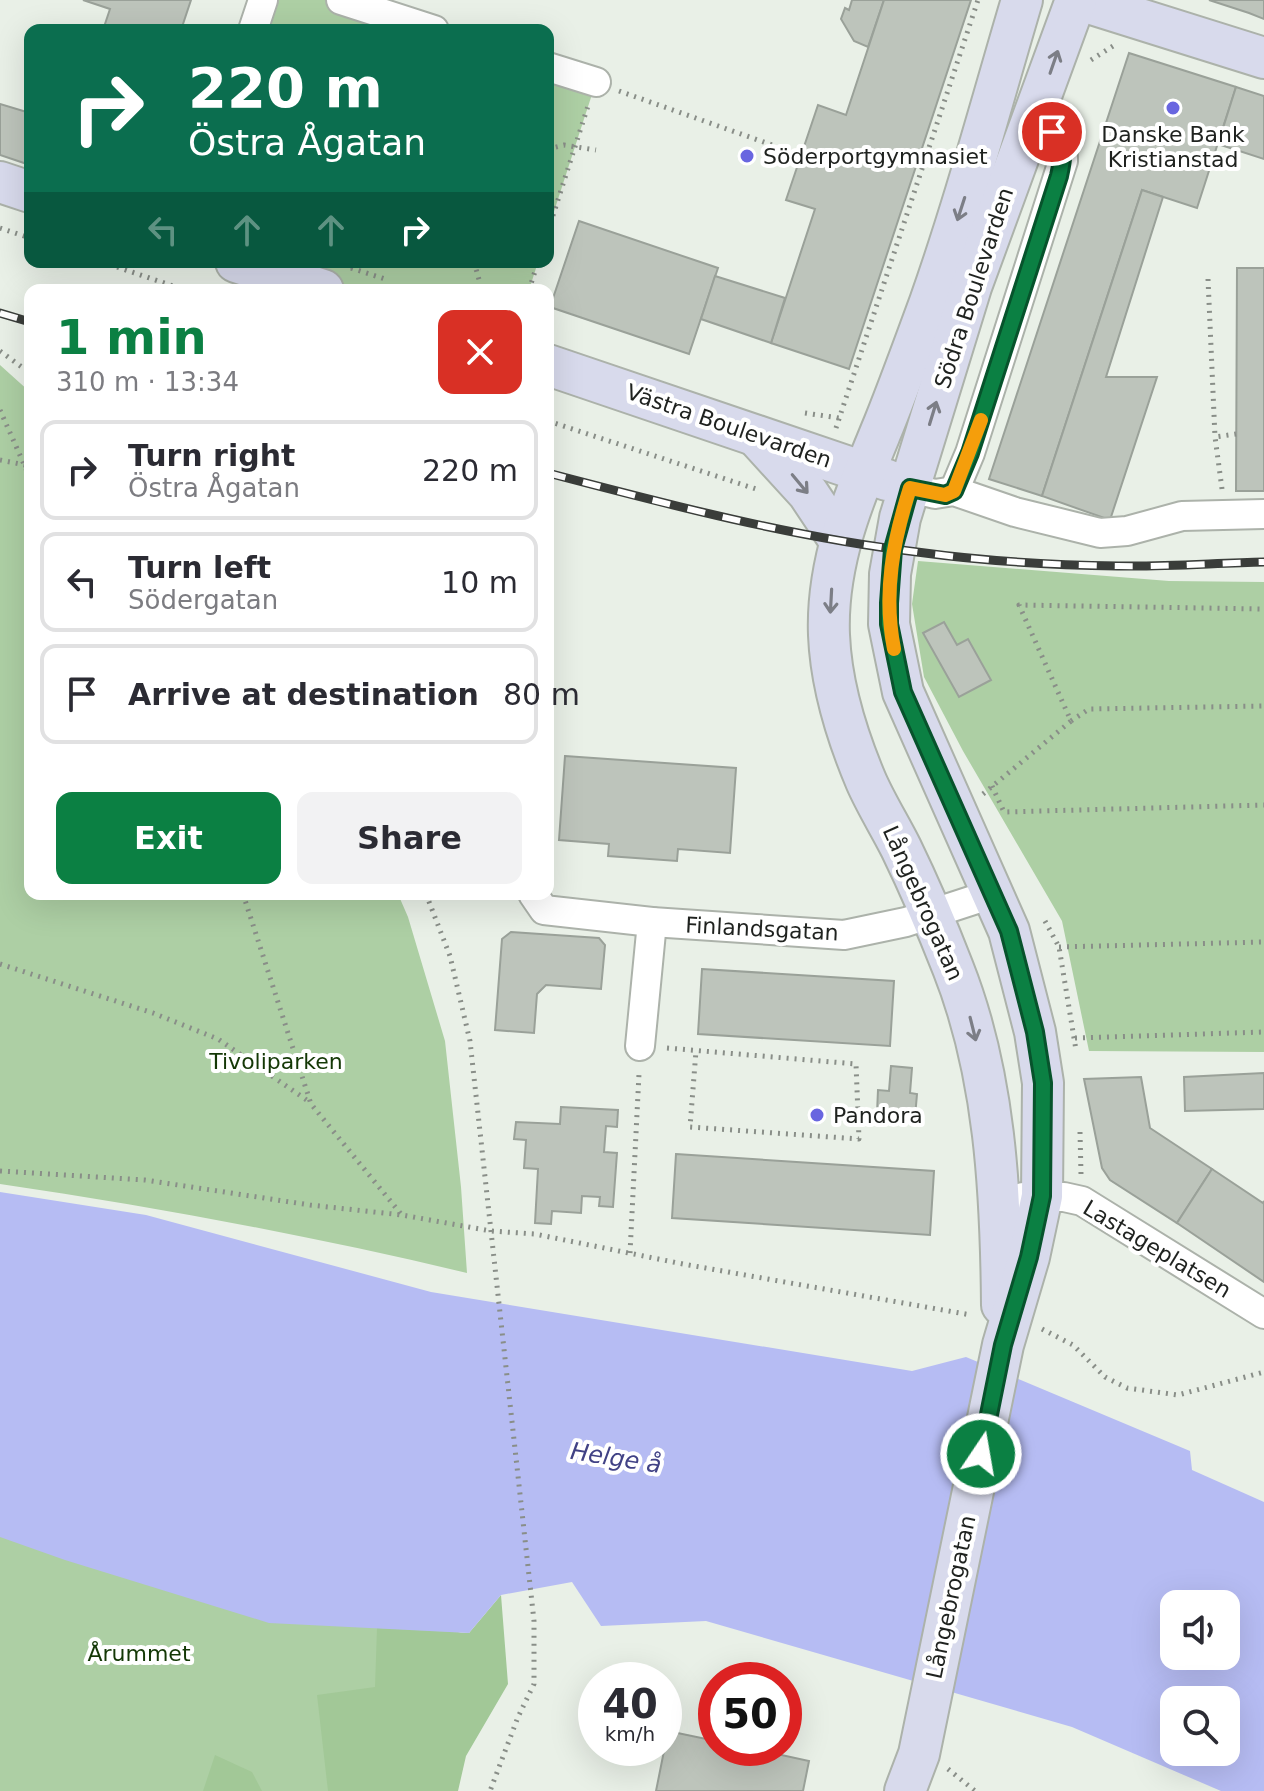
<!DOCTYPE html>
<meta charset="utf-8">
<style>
:root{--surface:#fff;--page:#f2f2f3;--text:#2b2b33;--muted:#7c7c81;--line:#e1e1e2;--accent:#0b8043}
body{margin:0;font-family:"DejaVu Sans",sans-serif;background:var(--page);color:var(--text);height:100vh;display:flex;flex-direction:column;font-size:30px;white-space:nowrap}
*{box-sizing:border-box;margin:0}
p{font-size:26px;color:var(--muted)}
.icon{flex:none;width:44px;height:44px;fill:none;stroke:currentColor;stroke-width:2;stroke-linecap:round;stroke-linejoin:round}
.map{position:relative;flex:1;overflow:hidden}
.drawer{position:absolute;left:24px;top:284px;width:530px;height:616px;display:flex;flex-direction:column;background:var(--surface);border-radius:16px;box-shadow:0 8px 32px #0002}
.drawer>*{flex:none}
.banner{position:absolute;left:24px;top:24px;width:530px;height:244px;border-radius:16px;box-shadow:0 8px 32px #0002;background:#0b6e4f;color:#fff;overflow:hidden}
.buttons{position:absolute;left:1160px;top:1590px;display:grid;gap:16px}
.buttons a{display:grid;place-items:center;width:80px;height:80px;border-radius:16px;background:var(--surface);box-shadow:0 8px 32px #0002;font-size:40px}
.speed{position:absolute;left:578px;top:1662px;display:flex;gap:16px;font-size:40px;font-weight:700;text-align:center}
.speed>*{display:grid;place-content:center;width:104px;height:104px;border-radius:50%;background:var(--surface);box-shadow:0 8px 32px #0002;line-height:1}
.speed small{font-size:20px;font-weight:400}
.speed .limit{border:12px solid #d22;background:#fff;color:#111}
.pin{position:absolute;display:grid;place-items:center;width:68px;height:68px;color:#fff;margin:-34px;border:4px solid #fff;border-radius:50%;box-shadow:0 2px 8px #0007}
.me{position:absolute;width:88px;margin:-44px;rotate:12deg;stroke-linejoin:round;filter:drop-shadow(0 0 6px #0008)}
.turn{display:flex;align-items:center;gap:28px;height:168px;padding:0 32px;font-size:36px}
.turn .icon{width:104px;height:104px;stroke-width:2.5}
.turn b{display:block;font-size:56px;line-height:68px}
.lanes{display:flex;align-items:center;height:76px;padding:0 32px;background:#0003;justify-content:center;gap:40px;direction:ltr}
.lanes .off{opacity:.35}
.round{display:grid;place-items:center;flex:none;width:84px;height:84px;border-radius:16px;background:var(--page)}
.summary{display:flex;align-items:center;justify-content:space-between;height:136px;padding:0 32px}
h1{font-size:48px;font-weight:600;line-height:60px;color:var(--accent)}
.action{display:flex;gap:16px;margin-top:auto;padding:16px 32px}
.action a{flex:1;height:92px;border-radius:16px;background:var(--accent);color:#fff;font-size:32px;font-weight:600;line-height:92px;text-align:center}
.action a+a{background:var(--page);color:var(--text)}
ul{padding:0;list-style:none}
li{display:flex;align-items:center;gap:24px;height:100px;margin:0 16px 12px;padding:0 16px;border:4px solid var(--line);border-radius:16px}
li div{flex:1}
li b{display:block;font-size:30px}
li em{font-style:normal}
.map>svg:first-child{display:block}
.green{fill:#adcfa4}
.forest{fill:#a2c897}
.water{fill:#b6bcf3;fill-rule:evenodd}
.building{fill:#bdc4bb;stroke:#9aa199;stroke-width:2}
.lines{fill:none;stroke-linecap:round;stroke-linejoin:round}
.street-casing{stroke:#acb2aa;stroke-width:32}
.secondary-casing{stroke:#acb2aa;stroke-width:44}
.path{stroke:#898e88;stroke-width:5;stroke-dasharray:2 6;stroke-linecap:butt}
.street{stroke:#fff;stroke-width:28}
.secondary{stroke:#d8daec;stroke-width:40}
.rail-casing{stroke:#3a3d3a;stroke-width:9}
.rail{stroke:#fff;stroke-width:6;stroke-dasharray:18;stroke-linecap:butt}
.oneway{stroke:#7c7e86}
.route-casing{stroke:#07532c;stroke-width:20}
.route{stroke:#0b8043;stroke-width:14}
.slow{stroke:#f59e0b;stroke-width:14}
.poi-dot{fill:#6966e0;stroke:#fff;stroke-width:3}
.labels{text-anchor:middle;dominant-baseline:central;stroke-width:8;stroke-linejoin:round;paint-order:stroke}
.poi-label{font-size:22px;fill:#1f221f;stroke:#fff;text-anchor:start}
.street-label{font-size:22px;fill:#1f221f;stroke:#fff}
.park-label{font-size:22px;fill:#143806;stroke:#fff}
.water-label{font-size:24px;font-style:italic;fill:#414285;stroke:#fff}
</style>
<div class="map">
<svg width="1264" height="1791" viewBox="0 0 1264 1791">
<rect width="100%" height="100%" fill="#e9f0e7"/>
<g class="green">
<path d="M263 0H341L434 30H253Z"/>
<path d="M548 67 596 82 548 230Z"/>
<path d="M236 262H538L529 290H323Z"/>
<path d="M0 365 30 392V894H398L408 917 445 1041 461 1187 467 1273C312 1236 157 1207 0 1184Z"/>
<path d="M918 561 1169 581 1264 582V1052L1089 1051 1062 921 963 751 924 677 912 604Z"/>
<path d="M0 1468 246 1548 473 1638 440 1791H0Z"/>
</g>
<g class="forest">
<path d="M501 1595 508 1684 466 1756 458 1791H328L317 1695 375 1687 377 1628 469 1633Z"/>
<path d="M215 1755 252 1772 262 1791H203Z"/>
</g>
<path class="water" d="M0 1192 146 1215 431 1292 912 1371 966 1357 1190 1451 1192 1470 1264 1502V1791H1221L1072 1727 706 1621 601 1626 572 1582 501 1595 469 1633 269 1623 65 1560 0 1537ZM1174 1604H1226V1656H1174ZM1174 1700H1226V1752H1174Z"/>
<g class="building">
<path d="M83 0H191L181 30H103L110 9Z"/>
<path d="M852 0H884L868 47 854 41 841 19 845 8 849 10Z"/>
<path d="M884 0H971L849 369 771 343 815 209 786 200 818 105 846 115Z"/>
<path d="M1209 0H1264V19L1249 13Z"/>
<path d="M1129 53 1236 87 1197 208 1142 190 1042 496 989 479Z"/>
<path d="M1236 87 1264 96V159L1218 144Z"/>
<path d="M0 104 30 113V165L0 155Z"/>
<path d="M1142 190 1163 197 1106 377H1157L1110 520 1042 496Z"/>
<path d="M579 221 718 268 689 354 550 307Z"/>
<path d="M1237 268H1264V491H1236Z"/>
<path d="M715 276 785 298 771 343 701 319Z"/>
<path d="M944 622 957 645 968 639 991 680 959 697 923 633Z"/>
<path d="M565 756 736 768 730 853 678 849 677 861 608 856 609 844 559 840Z"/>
<path d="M511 932 599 938 605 945 601 989 546 985 537 994 534 1033 495 1030 502 939Z"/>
<path d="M702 969 894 981 890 1046 698 1034Z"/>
<path d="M891 1066 912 1068 910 1093 917 1094 915 1117 877 1113 878 1090 889 1091Z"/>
<path d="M1264 1073V1109L1185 1111 1184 1077Z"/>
<path d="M1141 1077 1150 1128 1212 1169 1177 1223 1110 1180 1102 1168 1084 1079Z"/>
<path d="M561 1107 618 1110 617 1127 606 1126 604 1152 617 1153 613 1207 599 1206 600 1197 582 1196 581 1213 552 1211 551 1224 535 1223 538 1169 524 1168 526 1140 514 1139 516 1122 560 1124Z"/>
<path d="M676 1154 934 1171 930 1235 672 1218Z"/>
<path d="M1212 1169 1263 1203 1264 1201V1282L1177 1223Z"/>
<path d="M668 1731 716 1741V1748H749L809 1761 803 1791H656Z"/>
</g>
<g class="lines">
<defs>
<g id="street">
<path d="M341 0 434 30"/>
<path d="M253 30 263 0"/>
<path d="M548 67 596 82"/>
<path d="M910 488 935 494 954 491 1015 512 1100 533 1127 531 1182 516 1264 514"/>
<path d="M954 491 970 453 1063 161C1064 137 1050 131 1032 120"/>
<path d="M533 894 544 910 652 922 844 935 906 922 995 893"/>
<path d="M640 1046 652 922"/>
<path d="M1023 1197H1064L1082 1201 1264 1314"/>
</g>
<g id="secondary">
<path d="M1079 0 1264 58"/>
<path d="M0 182 30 192"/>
<path d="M236 262 323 290"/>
<path d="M548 365 887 480"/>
<path d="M756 436 808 493 840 541"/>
<path d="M1002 1305C1001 1192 995 1074 953 968 937 927 920 887 901 848 890 826 876 804 866 781 847 736 831 684 829 635 826 560 856 492 884 424 900 384 915 343 930 302 965 203 992 101 1022 0"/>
<path d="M905 1791 919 1754 1003 1345 1029 1257 1042 1196 1043 1083 1035 1032 1009 931 903 692 889 624 890 574 900 518 971 287 1076 0"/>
</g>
</defs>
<use href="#street" class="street-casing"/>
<use href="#secondary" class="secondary-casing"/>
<g class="path">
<path d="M1091 60 1113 46"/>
<path d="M619 91 775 146"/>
<path d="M548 149 564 145 596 150"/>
<path d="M0 228 30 238"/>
<path d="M548 231 588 106"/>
<path d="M102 262 185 290"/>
<path d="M474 262 482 290"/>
<path d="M350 268 356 262"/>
<path d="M351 268 388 280"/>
<path d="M1208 279 1215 437"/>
<path d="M529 290 538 262"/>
<path d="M0 351 30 373"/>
<path d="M0 410 30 478"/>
<path d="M805 413 839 418"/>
<path d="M548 421 756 489"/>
<path d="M836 428 978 0"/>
<path d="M0 460 30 466"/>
<path d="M1222 489 1215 437 1236 434"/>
<path d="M1071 721 1089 709 1264 706"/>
<path d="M992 786 1004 812 1264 805"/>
<path d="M983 794 1071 721 1019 605 1264 609"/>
<path d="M243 894 311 1104 401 1214"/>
<path d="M426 894 450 956 470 1041 534 1621V1684L518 1717 490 1791"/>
<path d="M1045 921 1059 947 1076 1050"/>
<path d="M1059 947 1264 942"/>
<path d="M0 964 153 1013 218 1039 311 1103"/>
<path d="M1075 1038 1264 1032"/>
<path d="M667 1048 856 1064 859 1139 690 1127 696 1051"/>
<path d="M1080 1132 1081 1174"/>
<path d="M0 1171 145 1180 310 1205 402 1215 491 1231 535 1234 683 1264 971 1315"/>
<path d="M630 1253 639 1074"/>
<path d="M1042 1329 1073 1345 1105 1377 1127 1388 1178 1395 1264 1372"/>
<path d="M948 1769 975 1791"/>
</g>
<use href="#street" class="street"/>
<use href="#secondary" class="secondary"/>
<defs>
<g id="rail">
<path d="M0 313 30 322"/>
<path d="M548 473C670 505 792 537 917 552 983 561 1051 565 1118 566 1166 567 1215 563 1264 562"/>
</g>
</defs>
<use href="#rail" class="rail-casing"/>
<use href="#rail" class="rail"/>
</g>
<defs><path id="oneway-shaft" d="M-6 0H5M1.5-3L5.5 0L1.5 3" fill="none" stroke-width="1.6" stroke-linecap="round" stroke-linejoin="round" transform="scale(2)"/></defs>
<g class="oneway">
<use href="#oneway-shaft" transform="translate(1054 62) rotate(-71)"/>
<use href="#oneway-shaft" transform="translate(961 209) rotate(108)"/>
<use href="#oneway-shaft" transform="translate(933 413) rotate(-73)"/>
<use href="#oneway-shaft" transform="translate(800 484) rotate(50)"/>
<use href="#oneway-shaft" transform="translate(831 601) rotate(93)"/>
<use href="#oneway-shaft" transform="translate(973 1029) rotate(76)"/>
</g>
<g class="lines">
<defs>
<path id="route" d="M981 1454 1003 1345 1029 1257 1042 1196 1043 1083 1035 1032 1009 931 903 692 889 624V603L893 549 910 488 945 495 954 491 970 453 1059 176C1063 158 1066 145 1052 132"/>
</defs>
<use href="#route" class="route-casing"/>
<use href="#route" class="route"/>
<path class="slow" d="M894 649C883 593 893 541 910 488L945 495 954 491 981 420"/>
</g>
<g class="poi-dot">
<circle cx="1173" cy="108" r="8"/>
<circle cx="747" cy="156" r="8"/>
<circle cx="817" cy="1115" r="8"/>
</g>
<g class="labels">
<g class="poi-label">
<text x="1173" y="134" text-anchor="middle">Danske Bank<tspan x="1173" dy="25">Kristianstad</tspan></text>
<text x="763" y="156">Söderportgymnasiet</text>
<text x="833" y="1115">Pandora</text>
</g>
<g class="street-label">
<text transform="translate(974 288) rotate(-72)">Södra Boulevarden</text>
<text transform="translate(729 426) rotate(19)">Västra Boulevarden</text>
<text transform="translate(923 903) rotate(66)">Långebrogatan</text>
<text transform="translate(762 929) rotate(3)">Finlandsgatan</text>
<text transform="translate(1157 1249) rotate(31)">Lastageplatsen</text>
<text transform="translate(951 1597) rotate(-78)">Långebrogatan</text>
</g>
<g class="park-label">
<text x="276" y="1061">Tivoliparken</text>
<text x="139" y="1653">Årummet</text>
</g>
<g class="water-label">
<text transform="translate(616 1458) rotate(9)">Helge å</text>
</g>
</g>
</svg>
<div class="buttons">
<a><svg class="icon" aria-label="sound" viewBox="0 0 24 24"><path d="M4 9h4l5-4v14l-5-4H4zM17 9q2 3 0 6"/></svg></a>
<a><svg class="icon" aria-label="search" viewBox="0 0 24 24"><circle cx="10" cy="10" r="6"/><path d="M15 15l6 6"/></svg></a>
</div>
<div class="speed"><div>40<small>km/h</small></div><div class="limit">50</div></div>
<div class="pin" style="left:1052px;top:132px;background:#d93025"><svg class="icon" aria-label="arrive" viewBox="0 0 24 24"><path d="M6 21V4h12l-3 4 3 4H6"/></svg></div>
<svg class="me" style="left:981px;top:1454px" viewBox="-20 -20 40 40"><circle r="17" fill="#0b8043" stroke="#fff" stroke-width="3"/><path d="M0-11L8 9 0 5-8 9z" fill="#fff"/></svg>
<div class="banner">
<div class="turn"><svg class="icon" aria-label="right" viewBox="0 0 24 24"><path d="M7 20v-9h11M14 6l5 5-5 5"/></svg><div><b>220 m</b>Östra Ågatan</div></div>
<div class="lanes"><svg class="icon off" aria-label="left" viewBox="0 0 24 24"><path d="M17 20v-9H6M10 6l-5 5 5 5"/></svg><svg class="icon off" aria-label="ahead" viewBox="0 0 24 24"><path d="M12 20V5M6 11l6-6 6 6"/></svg><svg class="icon off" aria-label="ahead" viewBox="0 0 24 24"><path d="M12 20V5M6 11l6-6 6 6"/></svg><svg class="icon" aria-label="right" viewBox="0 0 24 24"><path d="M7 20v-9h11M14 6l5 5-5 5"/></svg></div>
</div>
<section class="drawer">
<div class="summary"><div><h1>1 min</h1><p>310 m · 13:34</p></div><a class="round" style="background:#d93025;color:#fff"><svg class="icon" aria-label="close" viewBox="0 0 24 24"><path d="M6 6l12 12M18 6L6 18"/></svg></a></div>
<ul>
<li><svg class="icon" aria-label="right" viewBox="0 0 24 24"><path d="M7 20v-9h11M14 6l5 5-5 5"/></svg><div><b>Turn right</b><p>Östra Ågatan</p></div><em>220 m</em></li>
<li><svg class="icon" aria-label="left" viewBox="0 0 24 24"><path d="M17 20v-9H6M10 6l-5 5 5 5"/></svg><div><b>Turn left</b><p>Södergatan</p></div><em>10 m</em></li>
<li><svg class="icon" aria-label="arrive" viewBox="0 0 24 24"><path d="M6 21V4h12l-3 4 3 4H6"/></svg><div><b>Arrive at destination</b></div><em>80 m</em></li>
</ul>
<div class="action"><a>Exit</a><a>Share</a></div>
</section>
</div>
